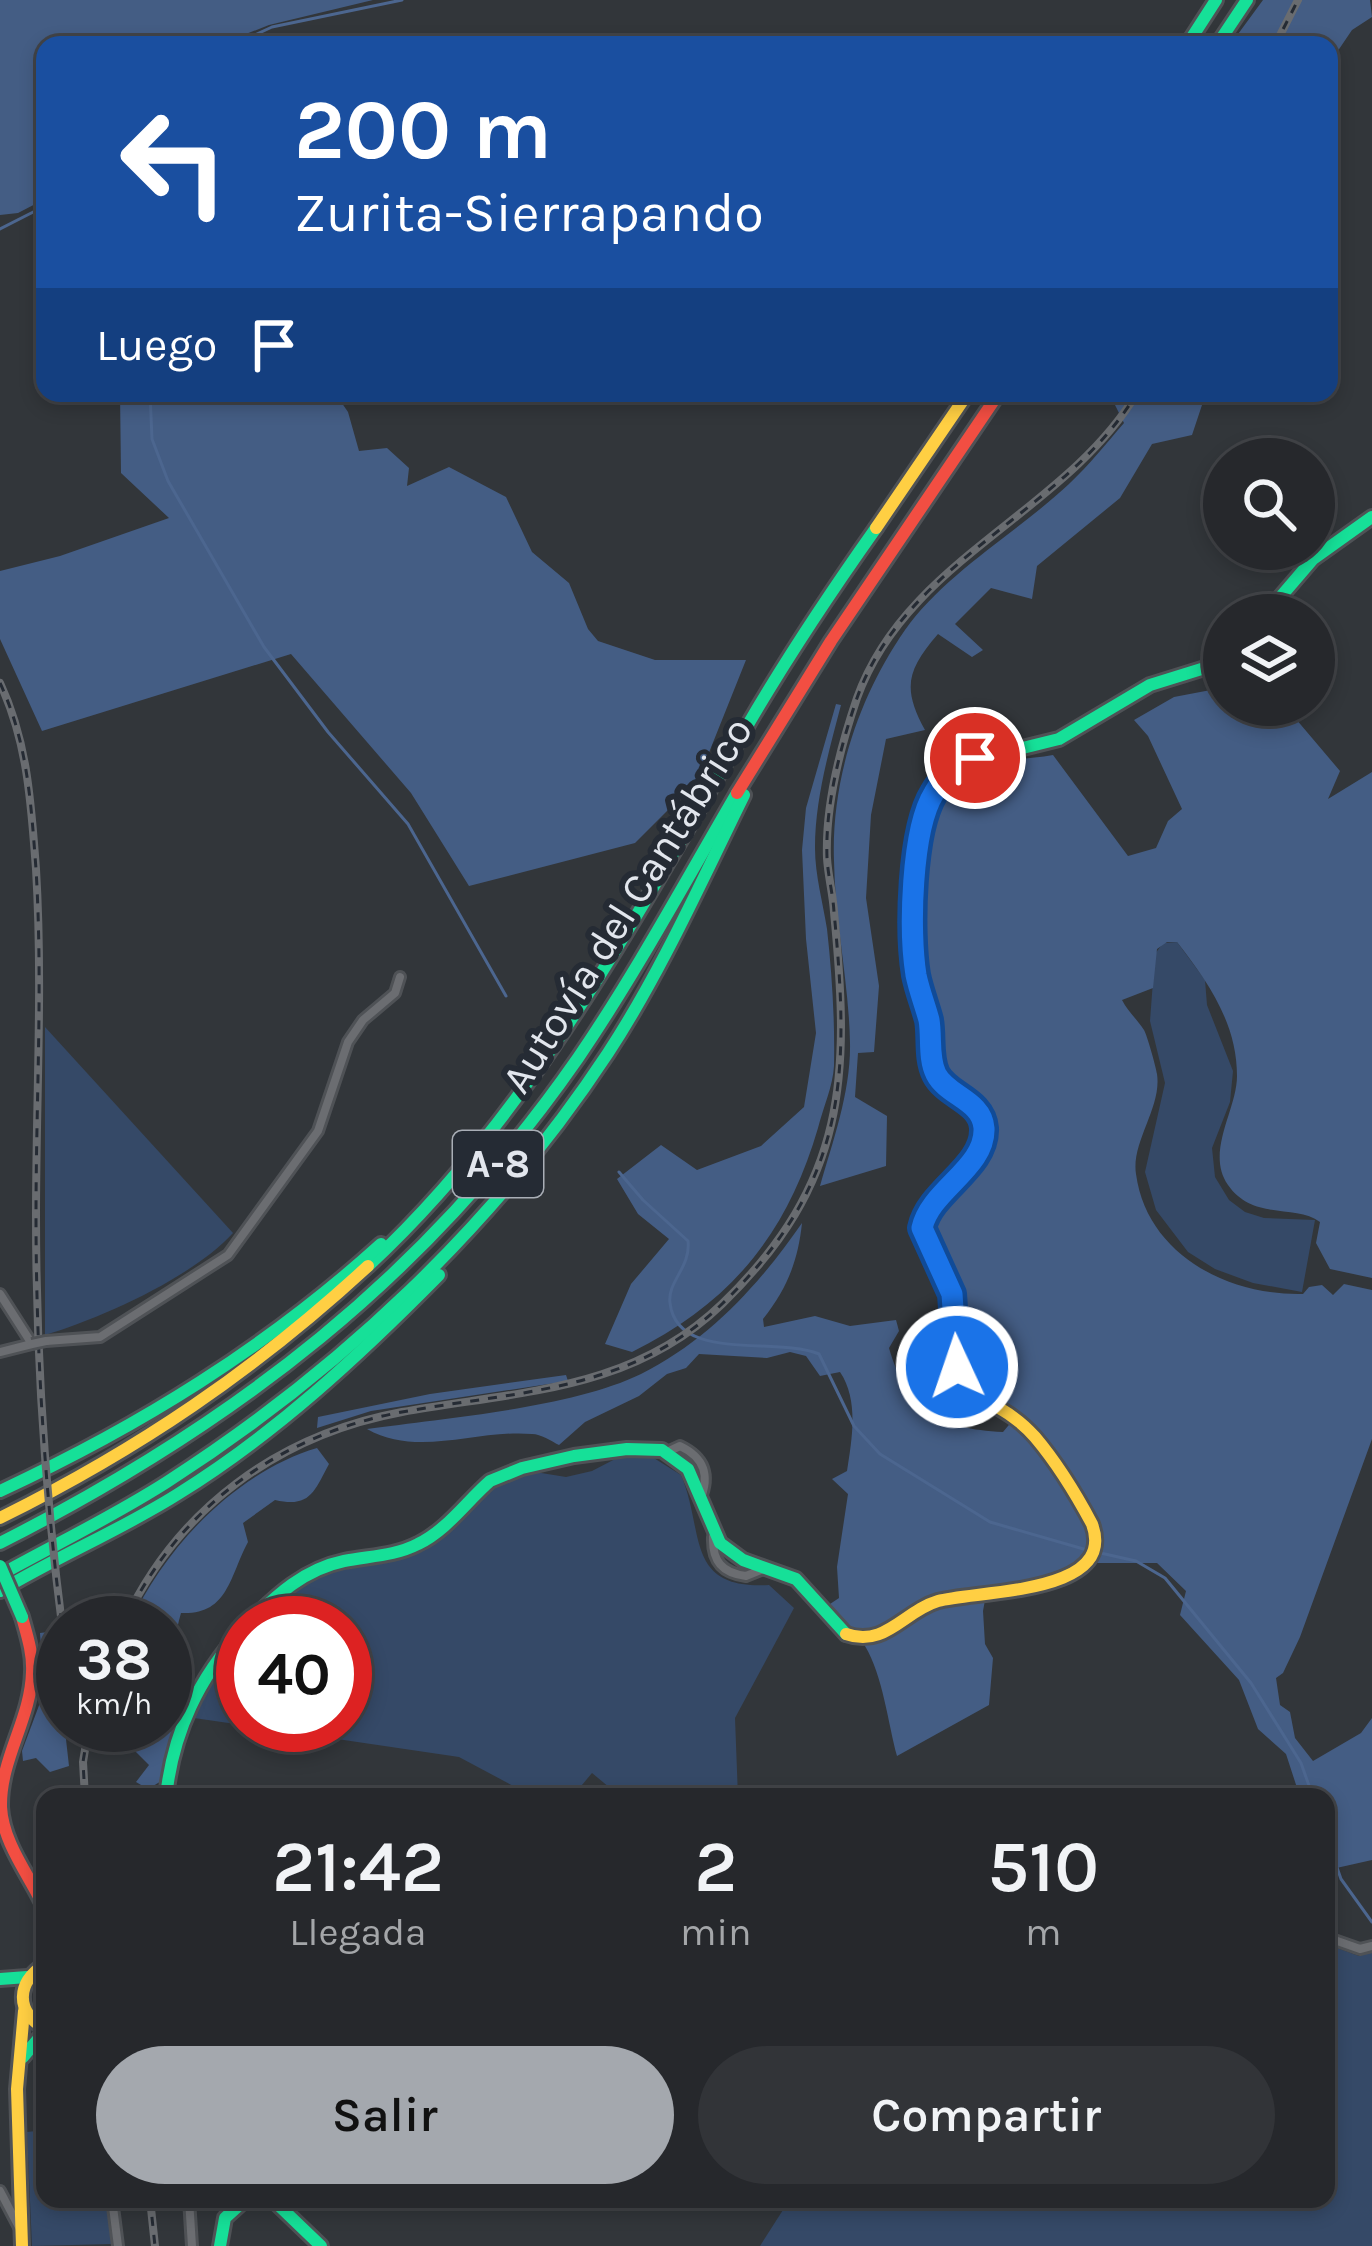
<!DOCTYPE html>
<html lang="es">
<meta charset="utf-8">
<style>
:root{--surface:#26282c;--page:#323438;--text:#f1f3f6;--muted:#a4a6a9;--line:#424448;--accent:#a4a8ae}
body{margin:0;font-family:Karla,sans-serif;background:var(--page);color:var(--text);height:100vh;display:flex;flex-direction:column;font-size:45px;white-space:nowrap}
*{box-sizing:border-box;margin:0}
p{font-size:39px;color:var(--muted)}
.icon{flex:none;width:66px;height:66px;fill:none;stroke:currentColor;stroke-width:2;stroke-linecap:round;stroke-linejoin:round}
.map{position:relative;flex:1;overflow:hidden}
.sheet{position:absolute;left:36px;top:1788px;width:1299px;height:420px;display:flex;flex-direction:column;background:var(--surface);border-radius:24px;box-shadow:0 6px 18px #0003,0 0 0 3px var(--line)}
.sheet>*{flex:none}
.banner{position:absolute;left:36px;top:36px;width:1302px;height:366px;border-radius:24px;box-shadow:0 6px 18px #0003,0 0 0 3px var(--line);background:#1a4fa0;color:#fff;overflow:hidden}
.tools{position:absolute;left:1203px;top:438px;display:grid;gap:24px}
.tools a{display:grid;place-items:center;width:132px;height:132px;border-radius:50%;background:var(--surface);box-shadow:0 6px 18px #0003,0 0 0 3px var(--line);font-size:60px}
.speed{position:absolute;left:36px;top:1596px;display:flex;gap:24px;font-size:60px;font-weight:700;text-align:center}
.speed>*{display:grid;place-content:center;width:156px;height:156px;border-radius:50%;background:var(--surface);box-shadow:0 6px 18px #0003,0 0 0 3px var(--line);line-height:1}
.speed small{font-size:30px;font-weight:400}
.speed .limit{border:18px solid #d22;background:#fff;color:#111}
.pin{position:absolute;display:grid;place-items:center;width:102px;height:102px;color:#fff;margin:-51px;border:6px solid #fff;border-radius:50%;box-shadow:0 3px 12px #0007}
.me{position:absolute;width:132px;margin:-66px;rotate:357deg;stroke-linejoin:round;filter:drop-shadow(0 0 9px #0008)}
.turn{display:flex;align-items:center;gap:42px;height:252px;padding:0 60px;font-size:54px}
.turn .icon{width:156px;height:156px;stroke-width:2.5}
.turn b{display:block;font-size:84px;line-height:102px}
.then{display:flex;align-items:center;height:114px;padding:0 60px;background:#0003;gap:24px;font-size:45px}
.eta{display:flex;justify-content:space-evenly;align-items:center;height:204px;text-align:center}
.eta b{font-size:72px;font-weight:600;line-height:84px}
.primary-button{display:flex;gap:24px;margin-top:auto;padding:24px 60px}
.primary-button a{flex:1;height:138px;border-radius:72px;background:var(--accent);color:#111;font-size:48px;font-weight:600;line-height:138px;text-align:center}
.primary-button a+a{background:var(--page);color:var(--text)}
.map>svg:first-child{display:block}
.green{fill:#354967}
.forest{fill:#445d84}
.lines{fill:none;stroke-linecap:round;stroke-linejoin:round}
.stream{stroke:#4c668f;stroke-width:3}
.street-casing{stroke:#4f5256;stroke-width:14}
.fast-casing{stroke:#4f5256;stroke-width:18}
.slow-casing{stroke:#4f5256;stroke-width:18}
.jam-casing{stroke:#4f5256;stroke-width:18}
.street{stroke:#6b6d71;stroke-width:8}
.fast{stroke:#16e098;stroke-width:12}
.slow{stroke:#ffcf43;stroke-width:12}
.jam{stroke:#f24e42;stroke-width:12}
.rail-casing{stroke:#696c70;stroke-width:8}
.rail{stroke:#252b34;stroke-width:3;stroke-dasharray:9;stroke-linecap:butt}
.street-bridge-casing{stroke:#4f5256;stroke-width:14;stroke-linecap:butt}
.fast-bridge-casing{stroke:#4f5256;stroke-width:18;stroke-linecap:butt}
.street-bridge{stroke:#6b6d71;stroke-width:8}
.fast-bridge{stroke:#16e098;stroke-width:12}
.route-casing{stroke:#114b97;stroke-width:30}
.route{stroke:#1a73e8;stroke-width:21}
.labels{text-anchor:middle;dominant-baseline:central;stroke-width:12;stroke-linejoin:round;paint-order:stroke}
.shield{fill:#252b34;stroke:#a9aeb6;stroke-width:3}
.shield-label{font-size:39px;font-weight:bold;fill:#e2e6ed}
.street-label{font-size:42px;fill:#e2e6ed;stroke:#252b34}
</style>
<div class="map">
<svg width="1372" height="2246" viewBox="0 0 1372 2246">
<rect width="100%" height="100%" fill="#32363a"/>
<g class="green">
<path d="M1177 942 1205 980 1207 1005 1233 1071 1230 1102 1212 1148 1215 1177 1229 1200 1245 1212 1264 1218 1315 1220 1302 1292 1253 1283 1215 1269 1188 1252 1156 1210 1145 1172 1165 1083 1150 1021 1155 954 1163 943Z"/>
<path d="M45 1027 233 1233C193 1277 102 1318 45 1335Z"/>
<path d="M649 1455 681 1475C705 1531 684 1590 769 1585L794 1608 735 1718 738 1797H621L592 1773 572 1797H534L459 1757 194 1718 208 1679 243 1637V1725H345V1623H256L289 1592 319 1574 417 1552 436 1541 494 1485 515 1475 535 1472 566 1477 592 1471 619 1457Z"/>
<path d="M1326 1944 1359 1956 1372 1952V2246H760L790 2199H1326Z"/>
<path d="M45 2130V2199H108L113 2244 32 2246 27 2132Z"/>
</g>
<g class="forest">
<path d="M0 0H373L269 25 218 45H45V199L18 213 0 215Z"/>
<path d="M1263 0H1370L1372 17 1352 30 1329 64V45H1230Z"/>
<path d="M120 393H335L348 412 359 451 387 448 409 468 407 486 449 467 506 497 532 552 569 583 588 629 598 641 655 660H746L698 780 635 843 469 886 411 793 291 654 42 731 0 639V571L60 556 169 518 121 473Z"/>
<path d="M1109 393H1206L1192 435 1152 444 1120 498 1037 566 1032 599 991 588 955 624 983 650 972 657 938 634C907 670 902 688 925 730L886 739 871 815 866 898 879 986 874 1052 858 1053 855 1097 887 1116 886 1166 820 1186C833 1141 851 1091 850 1043 849 983 835 922 834 861 831 780 859 696 905 630 945 573 1018 532 1069 484 1089 465 1106 444 1124 423Z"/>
<path d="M1224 680V705H1278L1290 712 1340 771 1328 799 1372 772V1278L1330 1269 1316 1243 1320 1222C1296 1204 1253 1221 1228 1185 1205 1152 1237 1110 1237 1076 1237 1023 1208 982 1177 942H1167L1157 949 1153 988 1122 1000C1128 1012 1137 1019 1144 1030 1147 1035 1156 1067 1157 1074 1162 1107 1131 1142 1136 1174 1147 1255 1229 1296 1303 1294L1309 1287 1322 1285 1333 1295 1344 1284 1372 1290V1439L1300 1637 1283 1673 1276 1678 1280 1705 1290 1712 1295 1738 1313 1761 1361 1733 1372 1718V1860L1332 1869 1326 1853V1797H1300L1286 1754 1258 1729 1239 1680 1180 1615 1186 1591 1157 1563H1078L1021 1584 987 1589 983 1611 985 1644 993 1658 989 1705 897 1756C888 1723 883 1676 865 1646 854 1629 836 1624 827 1606L839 1598 837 1567 848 1494 832 1479 847 1471C852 1438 859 1400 840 1372L820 1376 806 1356 790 1352 767 1358 699 1354 686 1368 667 1374 639 1396 585 1422 559 1445C551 1441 541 1434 532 1434 478 1429 418 1458 367 1429 445 1418 571 1408 641 1374 709 1340 759 1285 802 1223 798 1261 787 1289 763 1319L764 1327 815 1316 850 1326 896 1320 899 1331 889 1348C907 1411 940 1429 1003 1432L1018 1414 981 1385 966 1366 965 1291 929 1232C939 1195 997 1161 992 1125 989 1098 958 1091 944 1071 934 1057 942 1033 938 1017 936 1005 929 994 928 982 920 933 915 812 956 779 983 757 1021 761 1053 755L1128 856 1156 848 1168 821 1182 809 1148 736 1134 720 1174 697 1216 689Z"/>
<path d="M836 704 841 705C829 751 815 799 815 848 815 875 823 903 827 929 832 973 835 1022 834 1066 833 1086 823 1108 818 1128 787 1234 731 1303 632 1352L605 1344 631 1284 669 1239 638 1214 617 1179 661 1145 697 1170 761 1146 804 1107 816 1033 806 939 802 850 806 808Z"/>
<path d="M566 1375 568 1381 371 1411 317 1428 318 1417 430 1394Z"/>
<path d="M317 1448 329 1464C314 1492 310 1508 275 1500L243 1523 248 1542C229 1578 228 1615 181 1613 169 1653 176 1690 169 1730L178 1728 163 1780 148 1789 136 1782 149 1765 113 1729 97 1731 98 1725H165V1623H130C165 1547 236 1472 317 1448Z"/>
<path d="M53 1624 69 1766 50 1772 36 1758 23 1761 22 1751 44 1692 40 1633 48 1632Z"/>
</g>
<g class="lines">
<g class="stream">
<path d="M233 45 272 27 402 0"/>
<path d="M0 229 45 206"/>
<path d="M150 393 152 439 168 481 264 647 328 732 408 824 506 996"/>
<path d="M619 1172 643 1200 688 1241C691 1267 667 1282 670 1303 677 1363 774 1336 819 1354L854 1426 880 1454 990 1522 1087 1550"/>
<path d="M1096 1552 1136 1561 1165 1578 1251 1683 1301 1763 1313 1797"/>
<path d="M1326 1836 1341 1879 1372 1922"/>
</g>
<defs>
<g id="street">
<path d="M0 1294 32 1344 0 1352"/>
<path d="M46 1341 100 1337 228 1255 318 1131 348 1042 363 1020 395 993 400 977"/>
<path d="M667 1452 680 1446C705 1458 710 1476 700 1500"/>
<path d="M713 1537C712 1561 722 1573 746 1576L766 1568"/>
<path d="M1326 1937 1360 1949 1372 1946"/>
<path d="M0 2191 20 2229"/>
<path d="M112 2199 118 2246"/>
<path d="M189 2199 192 2246"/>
</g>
<g id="fast">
<path d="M1187 45 1216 0"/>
<path d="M1217 45 1247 0"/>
<path d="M1265 615 1313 559 1372 517"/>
<path d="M917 853 932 797 954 771 978 759 1059 739 1150 685 1224 662"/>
<path d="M368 1266C532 1114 635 917 746 728 786 659 830 593 876 528"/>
<path d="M0 1491C140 1426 266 1348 381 1244"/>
<path d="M0 1543C236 1423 426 1277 578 1058 636 973 685 882 737 793"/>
<path d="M0 1575C56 1544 114 1516 167 1482 341 1370 494 1226 608 1053 661 972 701 882 744 795"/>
<path d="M0 1591C58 1556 121 1530 178 1494 275 1434 359 1356 439 1275"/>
<path d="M249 1623C276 1595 305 1569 344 1561 369 1556 395 1556 418 1544 447 1530 466 1502 490 1481L522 1468 574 1456 627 1449 662 1450 688 1469 720 1543 743 1560 796 1579 846 1634"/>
<path d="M166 1797C173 1731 199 1678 243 1629"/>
<path d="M0 1979 27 1977"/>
<path d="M23 2057 45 2031"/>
<path d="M272 2199 321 2246"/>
<path d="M220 2246 225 2218 246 2199"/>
</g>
<g id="slow">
<path d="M876 528 968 393"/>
<path d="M0 1518C139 1449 254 1371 368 1266"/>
<path d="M846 1634C885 1648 904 1611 938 1601 978 1590 1118 1595 1092 1524 1076 1494 1057 1463 1035 1437 991 1387 952 1413 954 1322"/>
<path d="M45 1964C16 1983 15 2011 45 2029"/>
<path d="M22 2246 17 2089 24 2011"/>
</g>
<g id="jam">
<path d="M737 793 831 641 999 393"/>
<path d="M917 853C912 893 909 934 916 974 919 992 927 1009 930 1028 932 1043 929 1059 936 1073 947 1095 981 1100 984 1127 987 1168 935 1183 925 1218 916 1247 954 1282 954 1322"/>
<path d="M22 1617C27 1635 33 1653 32 1672 31 1719 0 1759 1 1807 3 1844 30 1876 45 1909"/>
</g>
</defs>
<use href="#street" class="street-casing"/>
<use href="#fast" class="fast-casing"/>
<use href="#slow" class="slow-casing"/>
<use href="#jam" class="jam-casing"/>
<use href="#street" class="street"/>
<use href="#fast" class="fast"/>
<use href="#slow" class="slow"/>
<use href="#jam" class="jam"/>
<defs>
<g id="rail">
<path d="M1275 45 1298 0"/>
<path d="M0 683C28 743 31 804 36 869 43 985 36 1100 36 1215 36 1356 45 1494 63 1633"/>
<path d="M124 1623C177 1509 278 1435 402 1412 517 1391 631 1392 722 1304 848 1182 850 1076 834 912 833 894 828 876 827 858 825 805 840 748 857 698 906 560 1065 513 1137 393"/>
<path d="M85 1797 83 1762 89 1725"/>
<path d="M150 2199 155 2246"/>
</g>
</defs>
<use href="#rail" class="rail-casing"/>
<use href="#rail" class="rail"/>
<defs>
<path id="street-bridge" d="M32 1344 46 1341"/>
<path id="fast-bridge" d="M0 1566 22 1617"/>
</defs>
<use href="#street-bridge" class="street-bridge-casing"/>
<use href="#fast-bridge" class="fast-bridge-casing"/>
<use href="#street-bridge" class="street-bridge"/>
<use href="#fast-bridge" class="fast-bridge"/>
</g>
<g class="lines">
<defs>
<path id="route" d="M957 1367 952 1294 922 1228C930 1190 986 1168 984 1128 982 1100 947 1096 936 1074 928 1058 932 1037 929 1020 925 1005 919 990 916 975 909 932 911 830 934 793 943 776 958 766 975 758"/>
</defs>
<use href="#route" class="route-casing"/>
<use href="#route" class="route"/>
</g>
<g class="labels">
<rect class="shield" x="453" y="1131" width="90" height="66" rx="9"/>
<g class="shield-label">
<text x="498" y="1164">A-8</text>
</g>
<g class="street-label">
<text transform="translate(627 905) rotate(-58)">Autovía del Cantábrico</text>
</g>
</g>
</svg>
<div class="tools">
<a><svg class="icon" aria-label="search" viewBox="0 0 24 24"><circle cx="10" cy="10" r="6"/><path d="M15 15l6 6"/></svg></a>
<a><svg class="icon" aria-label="layers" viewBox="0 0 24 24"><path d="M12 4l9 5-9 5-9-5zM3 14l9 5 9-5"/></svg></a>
</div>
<div class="speed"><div>38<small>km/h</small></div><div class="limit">40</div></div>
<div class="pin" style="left:975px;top:758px;background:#d93025"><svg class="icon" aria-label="arrive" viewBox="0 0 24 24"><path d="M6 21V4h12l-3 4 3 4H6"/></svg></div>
<svg class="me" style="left:957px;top:1367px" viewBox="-20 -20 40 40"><circle r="17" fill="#1a73e8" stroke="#fff" stroke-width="3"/><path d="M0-11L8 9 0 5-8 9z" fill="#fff"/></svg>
<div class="banner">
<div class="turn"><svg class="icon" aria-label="left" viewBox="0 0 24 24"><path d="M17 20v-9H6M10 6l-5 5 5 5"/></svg><div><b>200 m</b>Zurita-Sierrapando</div></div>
<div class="then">Luego<svg class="icon" aria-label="arrive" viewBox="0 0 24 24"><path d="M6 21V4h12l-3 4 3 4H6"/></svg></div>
</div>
<section class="sheet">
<div class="eta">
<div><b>21:42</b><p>Llegada</p></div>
<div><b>2</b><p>min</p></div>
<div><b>510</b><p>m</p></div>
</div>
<div class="primary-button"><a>Salir</a><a>Compartir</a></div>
</section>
</div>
